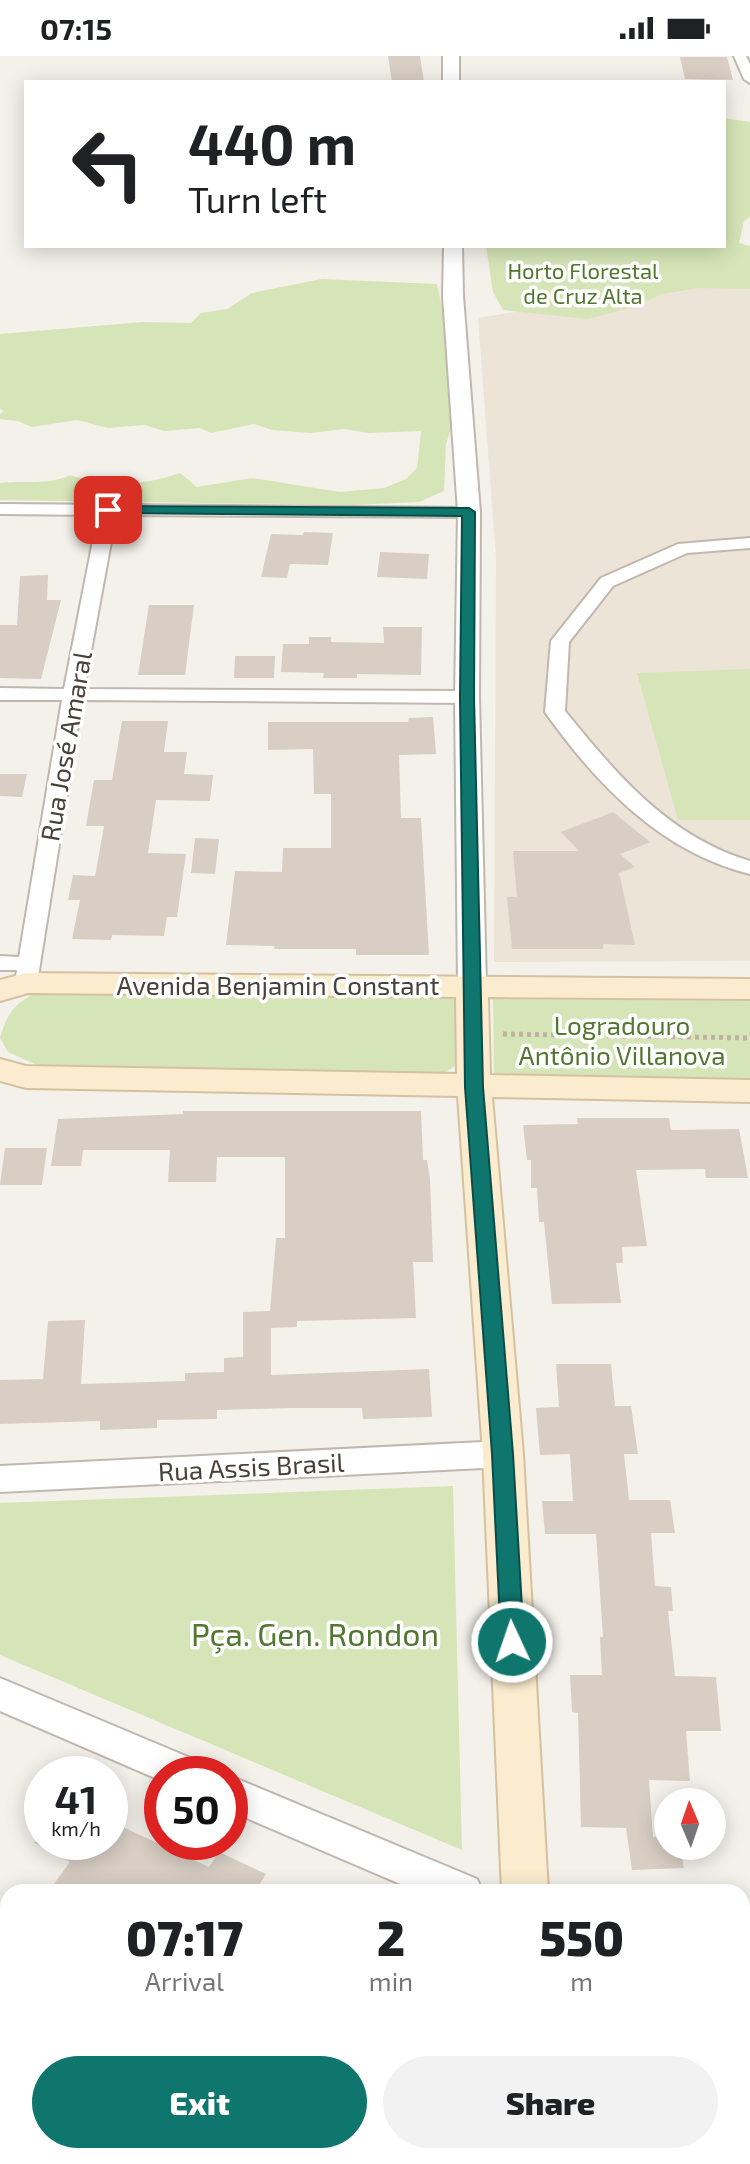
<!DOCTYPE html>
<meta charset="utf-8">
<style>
:root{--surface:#fff;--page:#f2f2f2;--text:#202124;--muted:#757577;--accent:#0f766e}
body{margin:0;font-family:"Exo 2",sans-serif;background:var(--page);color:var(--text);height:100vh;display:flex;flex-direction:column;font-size:30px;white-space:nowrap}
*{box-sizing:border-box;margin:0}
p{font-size:26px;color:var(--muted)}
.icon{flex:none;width:44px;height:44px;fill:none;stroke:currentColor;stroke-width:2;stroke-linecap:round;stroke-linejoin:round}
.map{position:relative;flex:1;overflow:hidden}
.sheet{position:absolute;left:0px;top:1828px;width:750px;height:280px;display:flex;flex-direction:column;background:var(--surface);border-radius:24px 24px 0 0;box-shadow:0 4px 20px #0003}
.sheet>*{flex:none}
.guide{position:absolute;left:24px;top:24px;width:702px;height:168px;border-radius:0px;box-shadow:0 4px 20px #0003;background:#fff;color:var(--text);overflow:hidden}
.needle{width:52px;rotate:358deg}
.fabs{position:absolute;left:654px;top:1732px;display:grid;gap:16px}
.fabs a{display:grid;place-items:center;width:72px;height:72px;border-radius:50%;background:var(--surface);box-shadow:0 4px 20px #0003;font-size:40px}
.speed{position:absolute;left:24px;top:1700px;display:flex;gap:16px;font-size:40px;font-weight:700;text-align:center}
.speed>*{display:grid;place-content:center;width:104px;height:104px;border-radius:50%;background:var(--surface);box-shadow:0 4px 20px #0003;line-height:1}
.speed small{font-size:20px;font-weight:400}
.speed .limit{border:12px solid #d22;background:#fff;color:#111}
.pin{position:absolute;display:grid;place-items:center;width:68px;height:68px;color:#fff;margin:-34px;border-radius:16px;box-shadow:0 4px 12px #0006}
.me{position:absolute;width:88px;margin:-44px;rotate:357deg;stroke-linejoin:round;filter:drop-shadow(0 0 6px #0008)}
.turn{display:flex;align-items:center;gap:28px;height:168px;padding:0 32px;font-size:36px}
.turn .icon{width:104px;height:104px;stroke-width:2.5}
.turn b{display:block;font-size:56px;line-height:68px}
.eta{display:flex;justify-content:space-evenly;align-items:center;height:136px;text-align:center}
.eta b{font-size:48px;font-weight:800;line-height:56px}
.cta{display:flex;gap:16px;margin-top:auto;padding:16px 32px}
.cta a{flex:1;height:92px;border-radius:48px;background:var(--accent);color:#fff;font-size:32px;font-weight:800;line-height:92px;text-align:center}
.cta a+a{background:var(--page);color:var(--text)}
.status{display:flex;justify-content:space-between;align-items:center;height:56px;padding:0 40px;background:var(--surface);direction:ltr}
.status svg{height:22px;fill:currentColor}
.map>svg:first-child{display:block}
.education{fill:#ece4d6}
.green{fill:#d6e5b7}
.building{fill:#d8cec4}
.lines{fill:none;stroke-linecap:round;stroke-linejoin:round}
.minor-casing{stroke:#c0b7ae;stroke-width:4}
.tertiary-casing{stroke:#c0b7ae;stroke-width:4}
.secondary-casing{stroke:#d4c1a0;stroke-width:4}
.path{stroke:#c0b2a0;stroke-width:5;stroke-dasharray:4 4;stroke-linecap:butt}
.minor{fill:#fff;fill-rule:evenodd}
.tertiary{fill:#fff;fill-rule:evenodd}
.secondary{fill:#fbeccf;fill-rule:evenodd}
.route{fill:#0f766e;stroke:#0a4d48;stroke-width:2}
.labels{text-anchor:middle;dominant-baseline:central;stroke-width:7;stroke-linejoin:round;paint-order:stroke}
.far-park-label{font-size:22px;fill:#527730;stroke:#fff}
.street-label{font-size:26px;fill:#484139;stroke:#fff}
.park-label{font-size:26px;fill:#527730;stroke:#fff}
.near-park-label{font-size:32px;fill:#527730;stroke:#fff}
</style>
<div class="status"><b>07:15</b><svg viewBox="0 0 49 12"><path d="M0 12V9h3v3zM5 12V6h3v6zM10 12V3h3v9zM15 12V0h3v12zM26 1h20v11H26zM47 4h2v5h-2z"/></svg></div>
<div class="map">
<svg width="750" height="2108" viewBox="0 0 750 2108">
<rect width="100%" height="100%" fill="#f4f1eb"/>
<path class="education" d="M750 218V905L494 906 496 502 478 262Z"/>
<g class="green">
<path d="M724 62 750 66V161L744 165 739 187 750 190V233L699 232 662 238 634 251 587 263 503 254 493 236 486 190H724Z"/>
<path d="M322 223 437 228 445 265 454 272V364L446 388 444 435 419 446 351 449 0 444V427C24 424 49 430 70 419 105 432 146 429 180 417L197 431 252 422 340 436 384 432 406 423 417 412 421 375 369 377 343 373 311 377 272 374 254 368 211 377 200 372 164 375 145 369 108 372 77 364 32 371 18 365 0 363V358L4 355 0 353V278L143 266 191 267 201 257 227 253 252 237Z"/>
<path d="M750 613V764H678L637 617Z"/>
<path d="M49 932 459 937 462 1005 445 1017 37 1009 8 996 0 982C9 950 19 944 49 932Z"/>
<path d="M493 943 750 945V1023L494 1020Z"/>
<path d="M453 1430 462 1794 0 1599V1447Z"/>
</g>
<g class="building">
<path d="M388 0H420L424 26H392Z"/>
<path d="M680 1H727L733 24 685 23Z"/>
<path d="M304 476 333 477 328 509 290 508 287 522 261 521 271 478 303 479Z"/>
<path d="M380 496 429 498 427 523 377 521Z"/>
<path d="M48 519 47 544H61L41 623 0 622V569H17L20 520Z"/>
<path d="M149 549H194L185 619H138Z"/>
<path d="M383 571H422L421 619 357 618V622H323L324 617 281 616 283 588H309V581H331V586L384 587Z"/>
<path d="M235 600H275L274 622H234Z"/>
<path d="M433 661 436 698 399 699 401 762H421L429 899H356V893H274L275 890 226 889 235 815 282 816 283 792H331V738H314L313 693 268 694V666H408L409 662Z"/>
<path d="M122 665H168L164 696H187L184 718 213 719 210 745 156 744 148 797 186 798 177 861H167L164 880 112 879 111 884 72 883 80 844H68L73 819 95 820 104 770H86L94 724H112Z"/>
<path d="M0 718H27L22 741 0 740Z"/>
<path d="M613 756 650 786 620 798 635 811 619 817 635 889 603 888V893H512L507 841H517L513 795H579L561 776Z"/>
<path d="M195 782 219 783 215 818 191 817Z"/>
<path d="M183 1055H421L423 1104H427L430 1122 433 1206H413L416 1262 297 1265V1271L271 1272V1319L429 1313 432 1361 363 1363 362 1352H292L217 1354V1363L157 1364V1372L100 1374V1365L0 1368V1324L43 1323 48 1265 85 1264 81 1328 185 1325V1317L224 1316V1302L243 1301V1256L270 1255 276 1182H285V1101H217L216 1126H168L170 1094H83L81 1110H51L58 1063 183 1058Z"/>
<path d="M577 1062H669L671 1074 739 1073 748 1122H706L705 1113 636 1114 647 1190 622 1191 623 1207H616L621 1247 552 1248 544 1166H539L537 1132H531V1104H527L523 1069 578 1068Z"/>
<path d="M5 1092H47L42 1129H0Z"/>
<path d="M556 1308H611L615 1350H631L638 1398H624L629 1444H670L675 1477H651L655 1530 671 1531 673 1555H668L675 1620 716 1621 721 1675H686L690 1725 649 1724 653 1781 668 1780V1790H680L684 1812 632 1814 626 1772 581 1771 578 1657 572 1656 570 1619H602L600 1581H603L596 1478H545L542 1445H573L570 1398 540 1399 536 1352 559 1351Z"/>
<path d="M110 1765 209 1811 219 1796 266 1818 255 1836H48L70 1806 33 1786H110Z"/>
</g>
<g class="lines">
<defs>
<g id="minor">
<path d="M734 0H746L750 8V27L744 23Z"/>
<path d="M0 448 475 452 478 456 475 460 469 461 116 459 84 633 467 635 477 641 467 647 82 644 37 927 34 932H18L15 927 17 914H0V900L19 901 62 644H0V632L64 633 98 459 0 458Z"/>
<path d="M750 482V492L687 497 613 530 569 586 565 655C617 719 669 781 750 805V818C661 796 597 729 545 656L551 585 601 522 678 488Z"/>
<rect x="0" y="2016" width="8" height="32"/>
</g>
<g id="tertiary">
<rect x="443" y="0" width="16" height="26"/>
<path d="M444 190H462L463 240 480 456 479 641 486 930 482 936 472 939 462 936 458 930 455 641 458 456 443 240Z"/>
<path d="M503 1385 515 1389 520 1398 515 1407 503 1411 0 1436V1410Z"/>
<path d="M0 1622 200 1706 205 1718H162V1725L0 1655Z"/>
<path d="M230 1720 477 1823 483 1836H419L230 1755Z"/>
<rect x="742" y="1959" width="8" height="40"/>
</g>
<g id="secondary">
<path d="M26 917 750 923V943L488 941 490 1019 750 1024V1046L492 1041 523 1398 548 1836H502L483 1398 458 1040 26 1032 0 1025V1003L26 1010 457 1018 456 941 28 937 0 945V924Z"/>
<rect x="595" y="2100" width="50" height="8"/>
</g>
</defs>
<use href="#minor" class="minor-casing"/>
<use href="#tertiary" class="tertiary-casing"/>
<use href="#secondary" class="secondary-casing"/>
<path class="path" d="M503 978 750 982"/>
<use href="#minor" class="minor"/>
<use href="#tertiary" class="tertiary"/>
<use href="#secondary" class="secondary"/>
</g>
<path class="route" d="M108 450 469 452 475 456 474 641 483 1031 513 1398 524 1586 520 1592 512 1595 504 1592 501 1586 492 1398 465 1031 460 641 462 460 103 457V451Z"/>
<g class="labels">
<g class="far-park-label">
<text x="583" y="214">Horto Florestal<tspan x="583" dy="25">de Cruz Alta</tspan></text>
</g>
<g class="street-label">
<text transform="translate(65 690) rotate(-80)">Rua José Amaral</text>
<text x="278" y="928">Avenida Benjamin Constant</text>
<text transform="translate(251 1410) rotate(-3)">Rua Assis Brasil</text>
</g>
<g class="park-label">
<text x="622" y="968">Logradouro<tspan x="622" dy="30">Antônio Villanova</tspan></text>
</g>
<g class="near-park-label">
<text x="315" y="1577">Pça. Gen. Rondon</text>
</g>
</g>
</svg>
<div class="fabs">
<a><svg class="needle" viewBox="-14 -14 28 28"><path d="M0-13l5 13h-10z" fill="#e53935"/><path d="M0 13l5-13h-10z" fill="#757577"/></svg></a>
</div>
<div class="speed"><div>41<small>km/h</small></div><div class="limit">50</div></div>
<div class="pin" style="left:108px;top:454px;background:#d93025"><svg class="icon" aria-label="arrive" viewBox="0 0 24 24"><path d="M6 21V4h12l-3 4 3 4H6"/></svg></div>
<svg class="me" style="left:512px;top:1586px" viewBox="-20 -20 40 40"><circle r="17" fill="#0f766e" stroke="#fff" stroke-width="3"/><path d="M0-11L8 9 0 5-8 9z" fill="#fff"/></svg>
<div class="guide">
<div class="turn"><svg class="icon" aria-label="left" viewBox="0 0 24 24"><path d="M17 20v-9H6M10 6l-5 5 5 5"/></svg><div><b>440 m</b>Turn left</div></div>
</div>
<section class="sheet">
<div class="eta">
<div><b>07:17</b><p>Arrival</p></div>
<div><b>2</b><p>min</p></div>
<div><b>550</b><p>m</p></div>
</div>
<div class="cta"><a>Exit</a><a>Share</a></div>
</section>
</div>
